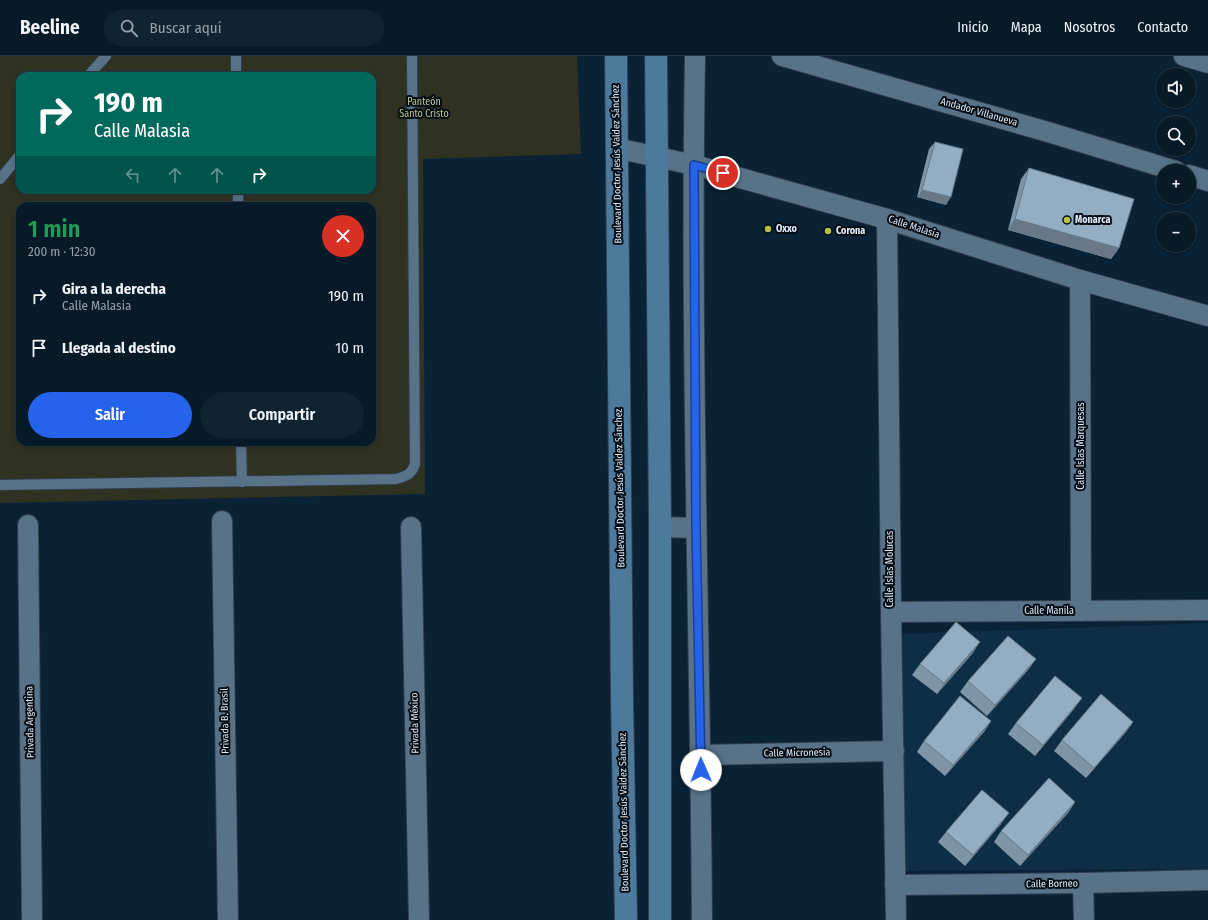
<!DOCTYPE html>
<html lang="es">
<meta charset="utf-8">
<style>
:root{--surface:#071a28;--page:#102330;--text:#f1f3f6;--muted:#98a1a8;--line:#283845;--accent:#2563eb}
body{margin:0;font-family:"Fira Sans Condensed",sans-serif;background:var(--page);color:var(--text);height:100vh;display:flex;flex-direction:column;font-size:15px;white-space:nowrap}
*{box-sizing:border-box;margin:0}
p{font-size:13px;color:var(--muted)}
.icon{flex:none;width:22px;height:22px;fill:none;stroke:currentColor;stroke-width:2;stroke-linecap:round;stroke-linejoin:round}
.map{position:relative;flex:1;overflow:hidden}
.details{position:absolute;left:16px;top:146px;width:360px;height:244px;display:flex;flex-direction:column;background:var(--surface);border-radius:12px;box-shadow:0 2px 6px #0003,0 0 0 1px var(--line)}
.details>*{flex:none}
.banner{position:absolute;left:16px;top:16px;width:360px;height:122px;border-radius:12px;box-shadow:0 2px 6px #0003,0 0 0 1px var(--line);background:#00695c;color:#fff;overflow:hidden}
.fabs{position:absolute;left:1156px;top:12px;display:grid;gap:8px}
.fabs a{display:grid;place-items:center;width:40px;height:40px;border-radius:50%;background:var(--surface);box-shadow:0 2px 6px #0003,0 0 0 1px var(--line);font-size:20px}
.pin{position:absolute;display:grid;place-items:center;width:34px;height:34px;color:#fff;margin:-17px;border:2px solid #fff;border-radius:50%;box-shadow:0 1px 4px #0007}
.me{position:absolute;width:44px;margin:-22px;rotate:359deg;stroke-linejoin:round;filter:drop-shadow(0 0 3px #0008)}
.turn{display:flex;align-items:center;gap:14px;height:84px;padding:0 12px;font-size:18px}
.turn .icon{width:52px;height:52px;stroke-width:2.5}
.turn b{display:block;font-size:28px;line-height:34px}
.lanes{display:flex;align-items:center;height:38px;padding:0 12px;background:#0003;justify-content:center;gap:20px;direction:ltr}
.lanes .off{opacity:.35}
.round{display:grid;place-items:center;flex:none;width:42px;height:42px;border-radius:21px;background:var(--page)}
.head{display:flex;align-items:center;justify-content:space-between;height:68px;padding:0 12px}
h1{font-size:24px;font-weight:600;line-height:30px;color:#1e9e55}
.action{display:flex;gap:8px;margin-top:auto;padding:8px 12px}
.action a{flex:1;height:46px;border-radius:24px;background:var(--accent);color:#fff;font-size:16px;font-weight:600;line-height:46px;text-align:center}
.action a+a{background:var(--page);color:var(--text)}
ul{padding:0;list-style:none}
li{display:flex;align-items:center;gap:12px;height:52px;padding:0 12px}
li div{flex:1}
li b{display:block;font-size:15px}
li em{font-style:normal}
header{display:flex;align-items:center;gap:24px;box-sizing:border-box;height:56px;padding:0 20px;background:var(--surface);border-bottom:1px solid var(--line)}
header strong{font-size:19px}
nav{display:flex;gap:22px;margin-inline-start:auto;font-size:14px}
.search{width:280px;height:36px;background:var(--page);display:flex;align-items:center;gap:10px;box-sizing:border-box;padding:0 14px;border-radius:22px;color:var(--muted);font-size:15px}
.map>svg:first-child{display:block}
.built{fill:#0d2e45}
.green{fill:#2f3121;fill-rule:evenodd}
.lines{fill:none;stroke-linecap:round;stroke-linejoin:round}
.service-casing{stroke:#313d4c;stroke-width:12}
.minor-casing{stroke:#313d4c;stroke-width:22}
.secondary-casing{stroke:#313d4c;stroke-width:24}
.service{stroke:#587288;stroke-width:10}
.minor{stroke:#587288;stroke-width:20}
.secondary{stroke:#4c7a9d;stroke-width:22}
.wall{fill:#7e95a7}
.shaded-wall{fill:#677988}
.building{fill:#93adc2;stroke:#677988}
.route-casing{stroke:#184099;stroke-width:10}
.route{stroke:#2563eb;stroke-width:7}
.poi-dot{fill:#b4c24a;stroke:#030b13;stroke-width:1.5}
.labels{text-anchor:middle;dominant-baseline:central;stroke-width:4;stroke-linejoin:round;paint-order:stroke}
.park-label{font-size:10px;fill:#bfc892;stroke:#030b13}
.street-label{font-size:10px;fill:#deedf9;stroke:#030b13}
.poi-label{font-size:10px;font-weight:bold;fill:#deedf9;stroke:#030b13;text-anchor:start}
</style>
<header>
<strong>Beeline</strong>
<div class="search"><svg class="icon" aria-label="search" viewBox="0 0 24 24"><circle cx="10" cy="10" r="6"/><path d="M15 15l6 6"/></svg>Buscar aquí</div>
<nav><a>Inicio</a><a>Mapa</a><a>Nosotros</a><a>Contacto</a></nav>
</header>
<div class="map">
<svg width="1208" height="864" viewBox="0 0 1208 864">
<rect width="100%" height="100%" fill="#092235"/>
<path class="built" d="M1208 567V813L903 815V578Z"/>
<path class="green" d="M0 0H577L581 98 423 103 425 438 0 447ZM20 20H372V134H20ZM20 150H372V386H20Z"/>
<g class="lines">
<defs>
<g id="service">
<path d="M236 0V20"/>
<path d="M88 20 106 0"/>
<path d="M0 123 20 99"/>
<path d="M238 134V150"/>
<path d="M241 386 242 426"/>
<path d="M0 429 396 423C407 420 411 419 415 408L412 0"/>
</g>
<g id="minor">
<path d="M695 0C690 288 700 576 702 864"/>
<path d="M782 0 1048 76 1176 115"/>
<path d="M1184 0 1208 7"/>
<path d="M616 92 694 109 887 163 1080 224 1208 260"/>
<path d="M1189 119 1208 125"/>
<path d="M887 163 891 556 896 864"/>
<path d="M1080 224 1081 555"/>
<path d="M222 465 228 864"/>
<path d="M28 469 32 864"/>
<path d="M411 471 419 864"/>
<path d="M660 471 696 472"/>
<path d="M891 556 1208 554"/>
<path d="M700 699 894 695"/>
<path d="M1083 827 1084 864"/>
<path d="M895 829 1083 827 1208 824"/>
</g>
<g id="secondary">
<path d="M616 0 622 642 626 864"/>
<path d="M656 0 660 471V864"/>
</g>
</defs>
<use href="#service" class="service-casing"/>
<use href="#minor" class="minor-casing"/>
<use href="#secondary" class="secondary-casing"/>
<use href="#service" class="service"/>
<use href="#minor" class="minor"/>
<use href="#secondary" class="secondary"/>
</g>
<g class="wall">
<path d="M935 86 946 149 917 141 929 93Z"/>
<path d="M1029 112 1119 192 1111 203 1008 174 1021 123Z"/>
<path d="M973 597 937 638 912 619 920 608Z"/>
<path d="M1036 603 1028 614 987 660 960 636 968 625Z"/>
<path d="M1074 653 1035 700 1008 678 1016 667Z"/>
<path d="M991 665 984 676 945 720 917 696 924 685Z"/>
<path d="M1133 666 1126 676 1086 722 1054 695 1062 684Z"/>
<path d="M1075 746 1068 757 1020 810 994 786 1001 775Z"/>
<path d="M1001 768 965 810 938 786 946 776Z"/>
</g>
<g class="shaded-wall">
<path d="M922 134 951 141 946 149 917 141Z"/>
<path d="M1015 163 1119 192 1111 203 1008 174Z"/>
<path d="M980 586 973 597 937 638 944 627Z"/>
<path d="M1036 603 1028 614 987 660 995 649Z"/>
<path d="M1082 642 1074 653 1035 700 1043 689Z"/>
<path d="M991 665 984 676 945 720 953 709Z"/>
<path d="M1133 666 1126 676 1086 722 1094 712Z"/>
<path d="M1075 746 1068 757 1020 810 1028 799Z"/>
<path d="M1009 757 1001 768 965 810 973 799Z"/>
</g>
<g class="building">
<path d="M935 86 963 93 951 141 922 134Z"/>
<path d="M1029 112 1134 143 1119 192 1015 163Z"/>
<path d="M956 566 980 586 944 627 920 608Z"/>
<path d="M1008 580 1036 603 995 649 968 625Z"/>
<path d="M1055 620 1082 642 1043 689 1016 667Z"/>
<path d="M1101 638 1133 666 1094 712 1062 684Z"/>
<path d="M960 640 991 665 953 709 924 685Z"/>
<path d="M1049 722 1075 746 1028 799 1001 775Z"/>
<path d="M982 734 1009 757 973 799 946 776Z"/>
</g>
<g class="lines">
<defs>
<path id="route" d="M701 714 696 472 694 109 723 117"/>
</defs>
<use href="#route" class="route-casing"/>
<use href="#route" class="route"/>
</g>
<g class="poi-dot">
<circle cx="1067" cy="164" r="4"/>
<circle cx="768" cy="173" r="4"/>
<circle cx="828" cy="175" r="4"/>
</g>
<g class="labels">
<g class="park-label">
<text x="424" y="46">Panteón<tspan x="424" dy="12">Santo Cristo</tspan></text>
</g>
<g class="street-label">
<text transform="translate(979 56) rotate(16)">Andador Villanueva</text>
<text transform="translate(617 108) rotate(-91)">Boulevard Doctor Jesús Valdez Sánchez</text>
<text transform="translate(914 171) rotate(18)">Calle Malasia</text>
<text transform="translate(1081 390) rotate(-90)">Calle Islas Marquesas</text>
<text transform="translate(620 432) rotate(-91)">Boulevard Doctor Jesús Valdez Sánchez</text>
<text transform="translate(890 513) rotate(-90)">Calle Islas Molucas</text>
<text x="1049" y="555">Calle Manila</text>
<text transform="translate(225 665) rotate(-91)">Privada B. Brasil</text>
<text transform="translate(30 666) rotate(-91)">Privada Argentina</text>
<text transform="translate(415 667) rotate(-91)">Privada México</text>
<text transform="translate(797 697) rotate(-1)">Calle Micronesia</text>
<text transform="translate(624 756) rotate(-91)">Boulevard Doctor Jesús Valdez Sánchez</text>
<text transform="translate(1052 828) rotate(-1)">Calle Borneo</text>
</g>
<g class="poi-label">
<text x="1075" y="164">Monarca</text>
<text x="776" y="173">Oxxo</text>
<text x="836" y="175">Corona</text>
</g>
</g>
</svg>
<div class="fabs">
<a><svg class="icon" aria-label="sound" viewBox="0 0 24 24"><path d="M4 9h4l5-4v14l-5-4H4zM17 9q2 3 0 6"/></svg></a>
<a><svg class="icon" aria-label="search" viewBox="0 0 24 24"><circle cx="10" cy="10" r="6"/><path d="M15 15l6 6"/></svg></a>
<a>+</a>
<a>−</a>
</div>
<div class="pin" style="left:723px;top:117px;background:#d93025"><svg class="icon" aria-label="arrive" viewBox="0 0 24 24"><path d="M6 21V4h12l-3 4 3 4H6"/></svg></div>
<svg class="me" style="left:701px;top:714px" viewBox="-20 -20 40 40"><circle r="19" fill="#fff"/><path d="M0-13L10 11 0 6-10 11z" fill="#2563eb"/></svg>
<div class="banner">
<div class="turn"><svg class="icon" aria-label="right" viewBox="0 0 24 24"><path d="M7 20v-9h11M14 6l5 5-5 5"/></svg><div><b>190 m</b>Calle Malasia</div></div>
<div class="lanes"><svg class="icon off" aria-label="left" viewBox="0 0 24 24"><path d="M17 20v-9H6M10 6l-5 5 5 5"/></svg><svg class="icon off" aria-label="ahead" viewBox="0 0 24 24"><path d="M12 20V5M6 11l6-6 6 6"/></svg><svg class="icon off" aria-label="ahead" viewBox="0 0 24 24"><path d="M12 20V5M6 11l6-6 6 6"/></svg><svg class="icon" aria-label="right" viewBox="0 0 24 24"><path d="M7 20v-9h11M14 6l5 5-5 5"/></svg></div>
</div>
<section class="details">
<div class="head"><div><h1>1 min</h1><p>200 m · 12:30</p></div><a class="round" style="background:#d93025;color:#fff"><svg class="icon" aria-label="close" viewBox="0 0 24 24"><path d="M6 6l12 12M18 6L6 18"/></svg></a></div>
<ul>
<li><svg class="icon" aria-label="right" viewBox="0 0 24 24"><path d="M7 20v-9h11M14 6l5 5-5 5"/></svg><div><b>Gira a la derecha</b><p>Calle Malasia</p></div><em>190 m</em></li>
<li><svg class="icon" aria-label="arrive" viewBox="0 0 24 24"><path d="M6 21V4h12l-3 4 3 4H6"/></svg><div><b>Llegada al destino</b></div><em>10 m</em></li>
</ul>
<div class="action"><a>Salir</a><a>Compartir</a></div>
</section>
</div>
